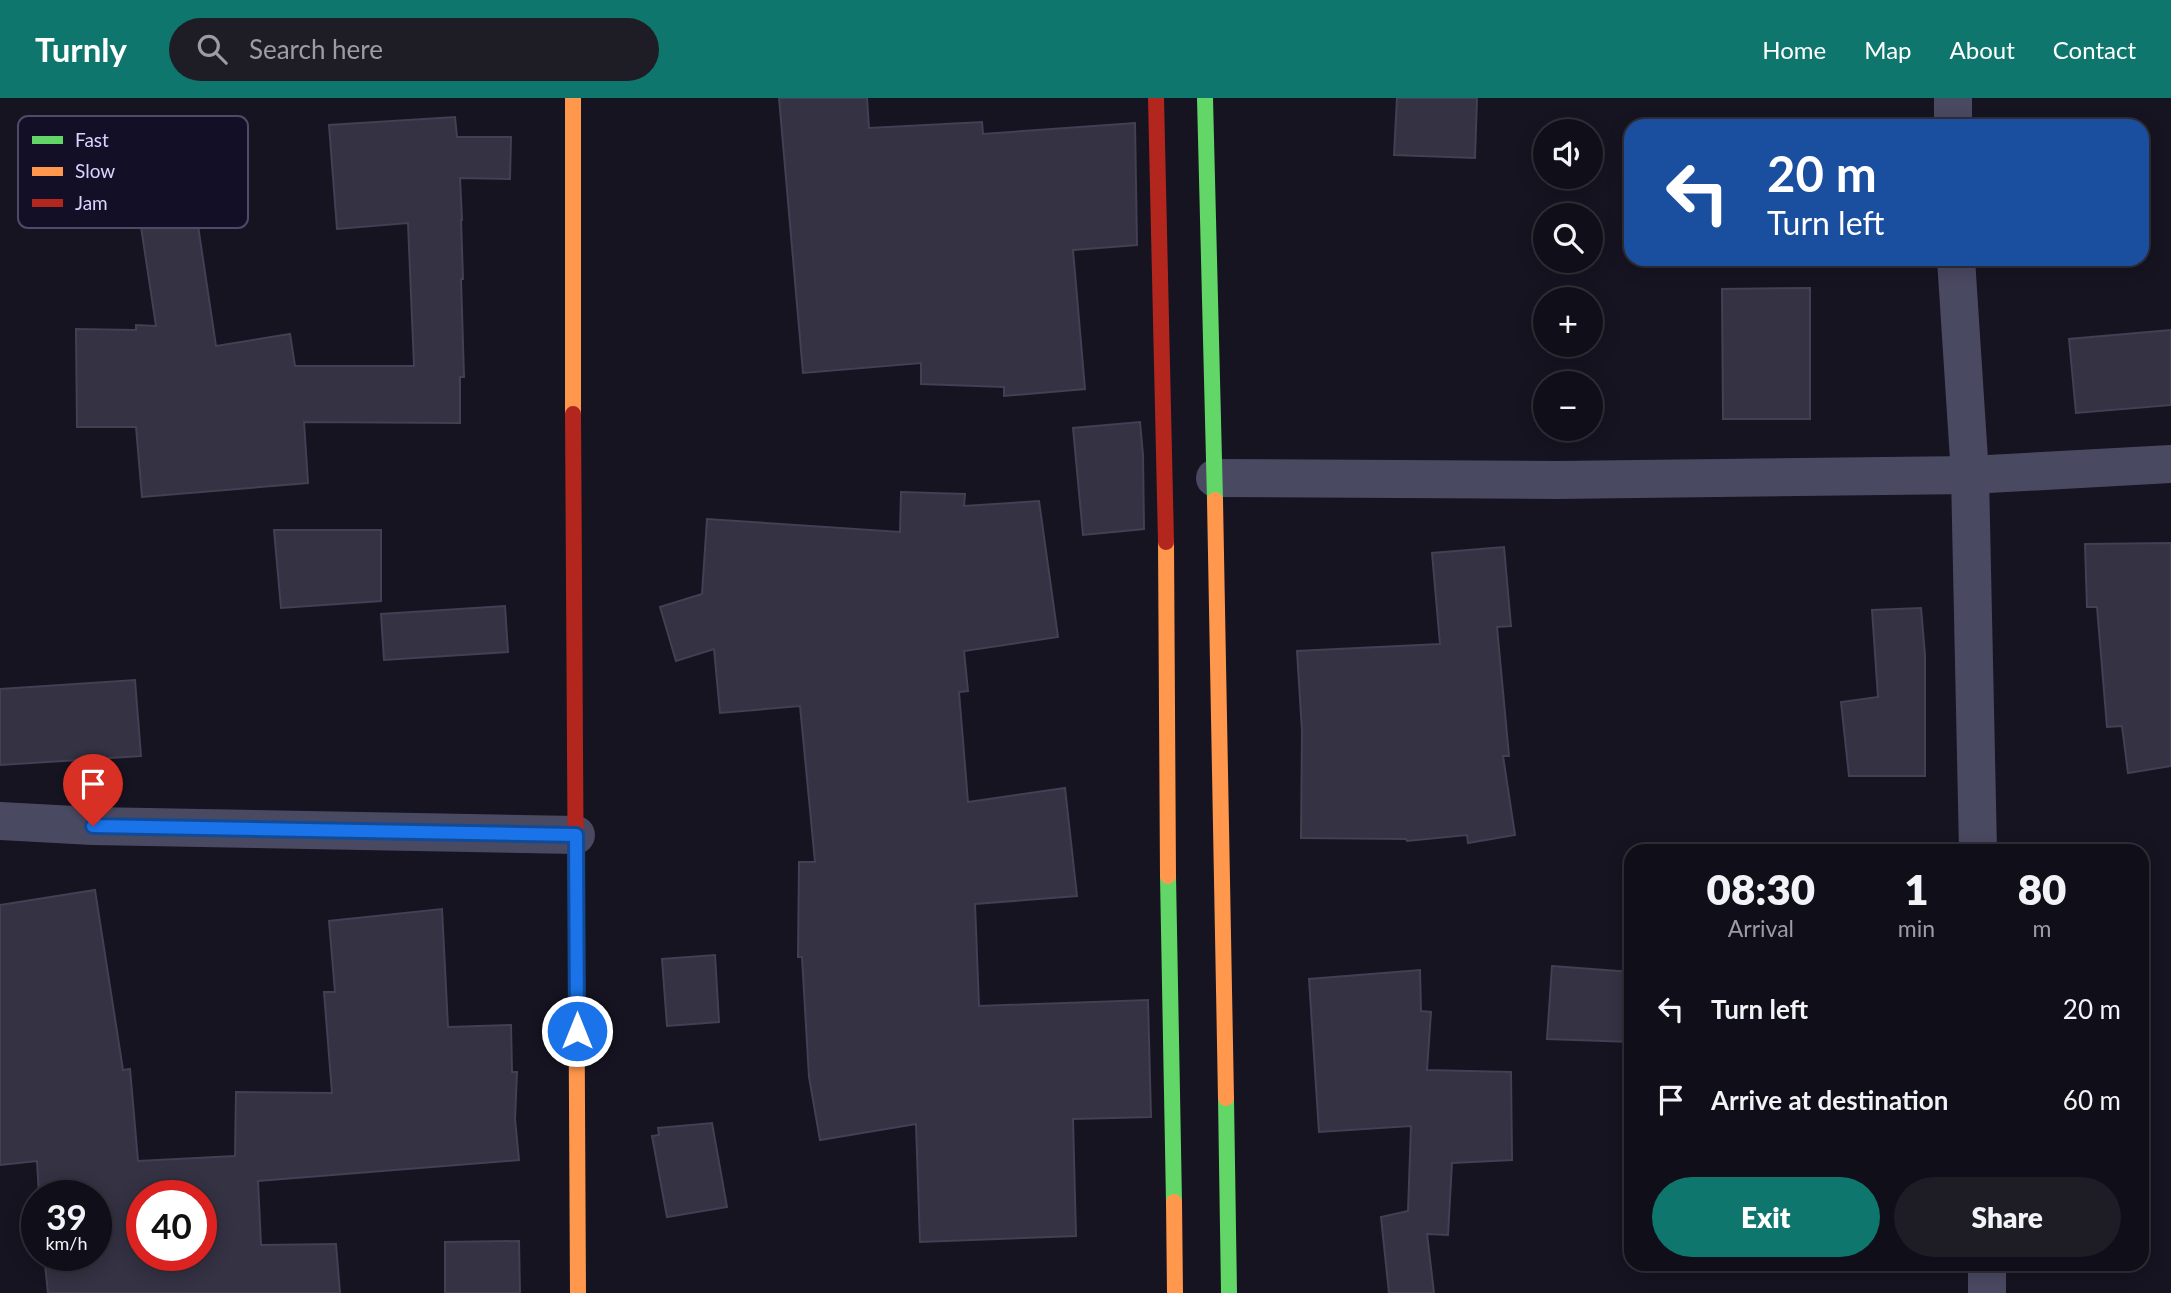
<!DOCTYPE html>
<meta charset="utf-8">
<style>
:root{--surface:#100f19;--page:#1e1d26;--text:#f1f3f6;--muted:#9c9ca2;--line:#302f38;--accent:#0f766e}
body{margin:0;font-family:Lato,sans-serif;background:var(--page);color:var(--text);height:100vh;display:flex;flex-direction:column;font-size:26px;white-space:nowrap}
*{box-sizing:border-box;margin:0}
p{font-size:23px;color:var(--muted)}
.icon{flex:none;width:38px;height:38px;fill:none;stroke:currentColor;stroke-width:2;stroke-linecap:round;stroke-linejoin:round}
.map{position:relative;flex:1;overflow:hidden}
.sheet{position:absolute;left:1624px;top:746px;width:525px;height:427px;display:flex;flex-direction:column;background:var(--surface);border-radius:21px;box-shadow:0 4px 18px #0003,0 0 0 2px var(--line)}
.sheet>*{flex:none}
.top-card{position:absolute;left:1624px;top:21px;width:525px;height:147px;border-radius:21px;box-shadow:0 4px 18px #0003,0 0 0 2px var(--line);background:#1a4fa0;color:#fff;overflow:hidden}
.tools{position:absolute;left:1533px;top:21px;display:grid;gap:14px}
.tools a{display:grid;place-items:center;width:70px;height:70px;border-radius:50%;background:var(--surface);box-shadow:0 4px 18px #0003,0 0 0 2px var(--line);font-size:35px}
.speed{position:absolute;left:21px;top:1082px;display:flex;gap:14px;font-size:35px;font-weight:700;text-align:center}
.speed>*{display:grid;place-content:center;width:91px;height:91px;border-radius:50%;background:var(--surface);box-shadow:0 4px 18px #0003,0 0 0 2px var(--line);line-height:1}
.speed small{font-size:18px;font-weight:400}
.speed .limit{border:10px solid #d22;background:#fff;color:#111}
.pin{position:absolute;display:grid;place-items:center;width:60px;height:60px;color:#fff;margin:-72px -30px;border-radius:50% 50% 50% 0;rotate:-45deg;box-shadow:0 0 7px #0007}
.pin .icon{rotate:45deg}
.me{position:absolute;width:77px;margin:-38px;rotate:0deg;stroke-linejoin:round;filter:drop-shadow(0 0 5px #0008)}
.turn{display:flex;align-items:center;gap:24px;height:147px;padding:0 28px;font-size:32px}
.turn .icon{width:91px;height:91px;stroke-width:2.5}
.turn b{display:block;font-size:49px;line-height:60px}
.eta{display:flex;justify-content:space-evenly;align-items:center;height:119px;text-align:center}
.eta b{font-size:42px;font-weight:800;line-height:49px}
.button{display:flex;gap:14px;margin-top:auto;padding:14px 28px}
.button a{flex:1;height:80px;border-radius:42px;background:var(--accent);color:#fff;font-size:28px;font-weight:800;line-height:80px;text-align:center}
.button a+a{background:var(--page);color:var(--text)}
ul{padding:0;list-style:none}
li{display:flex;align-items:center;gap:21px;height:91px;padding:0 28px}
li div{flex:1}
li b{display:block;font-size:26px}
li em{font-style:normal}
header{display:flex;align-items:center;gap:42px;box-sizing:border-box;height:98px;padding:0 35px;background:var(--accent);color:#fff}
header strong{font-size:33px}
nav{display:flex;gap:38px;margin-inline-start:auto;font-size:24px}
.search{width:490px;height:63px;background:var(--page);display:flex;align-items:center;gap:18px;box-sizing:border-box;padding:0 24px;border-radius:38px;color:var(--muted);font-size:26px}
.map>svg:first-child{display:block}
.building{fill:#343243;stroke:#433f54;stroke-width:2;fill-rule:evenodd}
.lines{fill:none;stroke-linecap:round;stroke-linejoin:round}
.street{stroke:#4a4962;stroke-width:38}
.fast{stroke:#63d668;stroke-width:16}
.slow{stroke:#ff974d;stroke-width:16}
.jam{stroke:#b3261e;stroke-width:16}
.route-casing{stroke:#114b97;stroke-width:18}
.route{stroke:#1a73e8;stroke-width:12}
.key{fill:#130f26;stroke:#4e4a67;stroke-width:2}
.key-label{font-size:19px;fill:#d9d4ff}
</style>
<header>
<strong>Turnly</strong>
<div class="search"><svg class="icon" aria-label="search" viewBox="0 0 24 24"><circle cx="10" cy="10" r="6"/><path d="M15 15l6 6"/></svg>Search here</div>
<nav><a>Home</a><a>Map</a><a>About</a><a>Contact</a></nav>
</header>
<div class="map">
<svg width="2171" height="1195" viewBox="0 0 2171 1195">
<rect width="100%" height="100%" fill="#161421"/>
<g class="building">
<path d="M779 0H867L869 30 982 24 983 36 1135 25 1137 147 1073 152 1085 291 1004 298V289L921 286V265L803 275Z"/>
<path d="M1397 0H1477L1475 60 1394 57Z"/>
<path d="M455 19 457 39H511L510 81 460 80 462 122H461L463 181H461L464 279H460V325L304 324 308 385 142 399 136 329H77L76 231 136 232V227L156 228 138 109 194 101 216 248 290 236 295 268H414L408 125 337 131 329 27Z"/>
<path d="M1810 190V321H1723L1722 191Z"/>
<path d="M2171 232V307L2076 315 2069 241Z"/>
<path d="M1140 324 1143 357 1144 431 1083 437 1073 330Z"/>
<path d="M901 394 965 396 964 408 1039 403 1058 539 964 553 968 593 959 594 968 704 1065 690 1077 798 975 806 979 908 1148 902 1151 1019 1073 1021 1076 1138 920 1144 916 1026 820 1042 809 979 802 859H798L799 764H815L800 608 720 615 714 551 676 563 660 509 702 496 707 421 900 434Z"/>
<path d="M274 432H381V503L281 510Z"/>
<path d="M2171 445V668L2128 675 2122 628 2107 629 2097 509H2087L2085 446Z"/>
<path d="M1504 449 1511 528 1497 529 1509 658H1503L1515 737 1468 745 1467 737 1407 743 1406 741 1301 740 1302 633 1297 553 1440 546 1432 455Z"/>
<path d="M505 508 508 554 384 562 381 516Z"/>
<path d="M1921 510 1925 557V678H1849L1841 604 1878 599 1872 512Z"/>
<path d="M135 582 141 658 0 667V591Z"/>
<path d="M95 792 123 972 130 971 138 1063 235 1058 236 994 332 995 324 894H335L329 823 442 811 448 929 511 927 512 974H517L515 1021 519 1062 258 1083 261 1147 336 1146 340 1195H48L44 1157H96V1097H39L37 1063 0 1067V807ZM142 1097H201V1157H142Z"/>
<path d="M715 857 719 924 667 928 662 861Z"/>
<path d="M1552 868 1631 874V944L1547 941Z"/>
<path d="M1420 872 1421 913 1431 914 1427 972 1511 974 1512 1062 1452 1065 1448 1137 1427 1136 1434 1195H1389L1381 1119 1408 1113 1411 1028 1319 1034 1309 881Z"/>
<path d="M712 1025 727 1109 667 1119 652 1038 659 1037 658 1030Z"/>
<path d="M519 1143 520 1195H445V1144Z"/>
</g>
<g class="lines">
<g class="street">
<path d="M1953 0V28"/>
<path d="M1956 161 1970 377 1978 752"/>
<path d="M1215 380 1556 382 1970 377 2171 366"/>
<path d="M0 723 93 728 576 737"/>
<path d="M1987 1166V1195"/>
</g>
<g class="fast">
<path d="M1205 0 1215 402"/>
<path d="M1168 778 1174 1104"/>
<path d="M1226 1000 1229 1195"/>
</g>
<g class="slow">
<path d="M573 0V316"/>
<path d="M1215 402 1226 1000"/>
<path d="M1166 444 1168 778"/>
<path d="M576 816 578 1195"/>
<path d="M1174 1104 1175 1195"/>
</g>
<g class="jam">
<path d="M1156 0 1166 444"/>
<path d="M573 316 576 816"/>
</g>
</g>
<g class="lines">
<defs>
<path id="route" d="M93 728 576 737 577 933"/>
</defs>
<use href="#route" class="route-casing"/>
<use href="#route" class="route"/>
</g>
<rect x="18" y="18" width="230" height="112" rx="10" class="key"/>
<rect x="32" y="38" width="31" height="8" fill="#63d668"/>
<rect x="32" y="69" width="31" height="9" fill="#ff974d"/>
<rect x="32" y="101" width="31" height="8" fill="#b3261e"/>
<g class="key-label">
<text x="75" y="49">Fast</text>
<text x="75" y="80">Slow</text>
<text x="75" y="112">Jam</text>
</g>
</svg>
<div class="tools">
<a><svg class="icon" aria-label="sound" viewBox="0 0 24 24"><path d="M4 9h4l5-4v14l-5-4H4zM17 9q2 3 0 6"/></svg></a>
<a><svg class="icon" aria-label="search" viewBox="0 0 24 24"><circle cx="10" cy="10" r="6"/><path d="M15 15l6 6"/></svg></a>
<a>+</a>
<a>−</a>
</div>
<div class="speed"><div>39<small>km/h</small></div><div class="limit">40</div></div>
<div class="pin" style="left:93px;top:728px;background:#d93025"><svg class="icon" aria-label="arrive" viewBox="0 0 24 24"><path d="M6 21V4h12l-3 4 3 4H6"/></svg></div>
<svg class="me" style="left:577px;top:933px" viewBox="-20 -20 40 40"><circle r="17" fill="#1a73e8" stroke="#fff" stroke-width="3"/><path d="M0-11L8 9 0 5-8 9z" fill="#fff"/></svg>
<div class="top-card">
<div class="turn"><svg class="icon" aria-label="left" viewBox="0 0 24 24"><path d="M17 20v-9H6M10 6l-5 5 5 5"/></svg><div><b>20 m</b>Turn left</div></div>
</div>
<section class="sheet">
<div class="eta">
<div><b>08:30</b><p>Arrival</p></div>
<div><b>1</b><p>min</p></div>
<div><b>80</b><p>m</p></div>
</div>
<ul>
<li><svg class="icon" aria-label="left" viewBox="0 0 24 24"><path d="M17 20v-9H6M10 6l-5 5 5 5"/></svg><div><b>Turn left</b></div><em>20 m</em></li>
<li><svg class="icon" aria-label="arrive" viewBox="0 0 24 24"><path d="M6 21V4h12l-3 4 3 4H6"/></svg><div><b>Arrive at destination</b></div><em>60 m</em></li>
</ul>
<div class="button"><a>Exit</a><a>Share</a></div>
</section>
</div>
